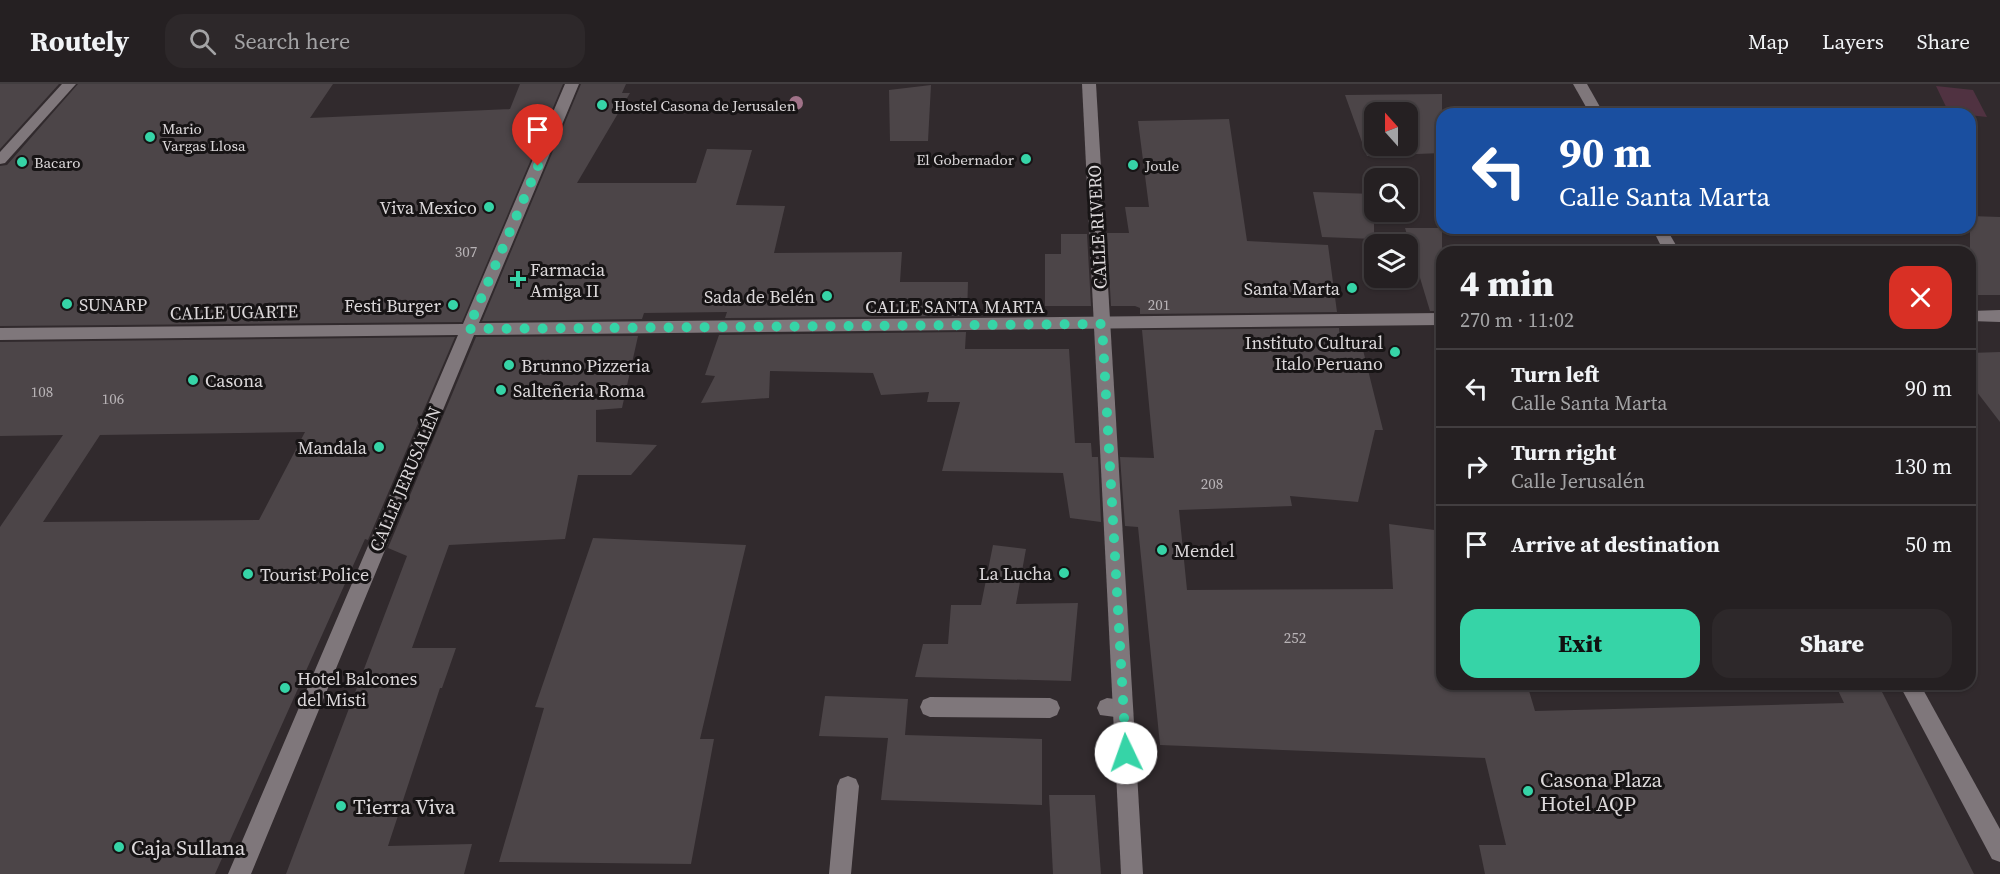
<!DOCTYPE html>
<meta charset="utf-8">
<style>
:root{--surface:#252022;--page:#2d282a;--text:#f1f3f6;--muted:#a3a3a5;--line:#423e40;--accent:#36d4a7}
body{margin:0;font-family:"Source Serif 4",serif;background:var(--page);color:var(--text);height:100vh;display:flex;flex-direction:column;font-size:22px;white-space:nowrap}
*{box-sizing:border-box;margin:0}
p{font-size:20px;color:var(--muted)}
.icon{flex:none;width:33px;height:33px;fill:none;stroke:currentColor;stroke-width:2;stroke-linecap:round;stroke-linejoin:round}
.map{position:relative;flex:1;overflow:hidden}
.side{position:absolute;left:1436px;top:162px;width:540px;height:444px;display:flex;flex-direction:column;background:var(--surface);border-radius:18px;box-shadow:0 2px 4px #0004,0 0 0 2px var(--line)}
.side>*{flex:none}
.guide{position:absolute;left:1436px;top:24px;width:540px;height:126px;border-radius:18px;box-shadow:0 2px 4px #0004,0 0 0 2px var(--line);background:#1a4fa0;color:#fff;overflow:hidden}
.needle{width:39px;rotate:339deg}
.buttons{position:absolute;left:1364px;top:18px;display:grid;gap:12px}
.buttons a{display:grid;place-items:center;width:54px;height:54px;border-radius:12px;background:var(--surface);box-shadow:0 2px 4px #0004,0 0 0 2px var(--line);font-size:30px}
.pin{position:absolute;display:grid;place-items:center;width:51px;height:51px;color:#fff;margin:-62px -26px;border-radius:50% 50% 50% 0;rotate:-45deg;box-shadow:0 0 6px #0007}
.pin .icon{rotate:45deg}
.me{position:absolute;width:66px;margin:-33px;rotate:357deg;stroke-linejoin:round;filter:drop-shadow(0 0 4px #0008)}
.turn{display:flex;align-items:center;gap:21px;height:126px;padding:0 24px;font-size:27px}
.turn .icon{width:78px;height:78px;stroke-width:2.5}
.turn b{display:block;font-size:42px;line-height:51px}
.round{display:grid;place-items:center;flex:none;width:63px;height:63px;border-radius:18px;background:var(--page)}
.summary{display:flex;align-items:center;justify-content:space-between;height:102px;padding:0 24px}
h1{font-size:36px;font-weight:800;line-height:45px}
.action{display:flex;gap:12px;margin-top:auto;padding:12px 24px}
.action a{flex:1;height:69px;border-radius:18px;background:var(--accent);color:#111;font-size:24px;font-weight:800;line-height:69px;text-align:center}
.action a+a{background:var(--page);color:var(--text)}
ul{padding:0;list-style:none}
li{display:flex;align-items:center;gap:18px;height:78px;padding:0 24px;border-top:2px solid var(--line)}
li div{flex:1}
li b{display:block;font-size:22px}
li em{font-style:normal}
header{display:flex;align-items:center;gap:36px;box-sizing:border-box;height:84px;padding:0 30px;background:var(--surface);border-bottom:2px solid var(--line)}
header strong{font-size:28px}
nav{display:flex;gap:33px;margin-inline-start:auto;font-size:21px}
.search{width:420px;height:54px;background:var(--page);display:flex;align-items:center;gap:15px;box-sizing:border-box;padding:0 21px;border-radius:18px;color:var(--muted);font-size:22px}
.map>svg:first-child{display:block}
.green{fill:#503241}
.building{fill:#4c4548;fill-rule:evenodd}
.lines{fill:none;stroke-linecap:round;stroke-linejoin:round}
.service{fill:#7f777b;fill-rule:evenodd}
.minor{fill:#7f777b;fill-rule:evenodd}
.tertiary{fill:#7f777b;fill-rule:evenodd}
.tree{fill:#a07288}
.route{stroke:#36d4a7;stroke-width:10;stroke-dasharray:0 18}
.poi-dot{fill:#36d4a7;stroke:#171415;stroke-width:2}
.labels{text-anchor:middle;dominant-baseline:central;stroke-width:6;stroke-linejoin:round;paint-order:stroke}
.far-poi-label{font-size:15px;fill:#dcd8da;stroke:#171415;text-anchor:start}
.number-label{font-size:15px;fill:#b8b3b6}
.poi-label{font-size:18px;fill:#dcd8da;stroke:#171415;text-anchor:start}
.street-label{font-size:18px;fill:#dcd8da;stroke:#171415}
.near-poi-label{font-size:21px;fill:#dcd8da;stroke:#171415;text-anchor:start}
</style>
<header>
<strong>Routely</strong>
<div class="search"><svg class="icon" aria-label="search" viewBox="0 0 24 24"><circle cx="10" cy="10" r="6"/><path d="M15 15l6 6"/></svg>Search here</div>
<nav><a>Map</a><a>Layers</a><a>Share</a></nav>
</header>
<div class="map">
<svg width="2000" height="790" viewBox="0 0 2000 790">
<rect width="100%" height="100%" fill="#312a2d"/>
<path class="green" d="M1936 2 1973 6 1987 33 1949 29Z"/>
<g class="building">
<path d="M0 0H59L0 65Z"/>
<path d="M78 0H333L310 34 510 25 520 0H563L462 238 0 242V82L7 81Z"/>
<path d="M581 0H626L622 9H630L577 99H696L707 65 752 66 736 121 785 122 774 169 902 168 900 198H968L967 232 725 234 727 228 644 229 642 235 482 237Z"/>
<path d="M931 1 928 57H890L889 6Z"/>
<path d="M1442 10V69L1367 72 1345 11ZM1374 28H1407V62H1374Z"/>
<path d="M1229 35 1247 157 1328 161 1337 228 1140 230V224L1135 222H1111L1107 149H1129L1125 123H1149L1138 37Z"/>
<path d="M1313 108 1374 110V155L1322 153Z"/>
<path d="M1970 132 2000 133V211H1970Z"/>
<path d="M1405 144H1442V227H1430Z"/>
<path d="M1061 150H1087L1091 222H1045V170H1061Z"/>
<path d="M1339 244 1340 254H1360L1383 346H1375L1358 418 1290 412 1292 422 1179 426 1187 506 1393 505 1389 440 1442 447V600H1527L1535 627 1844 619 1835 600H1878L1974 790H1485L1479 761H1506L1485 674 1160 661 1138 443 1125 442 1120 373 1154 374 1142 246Z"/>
<path d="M966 248 965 265H1069L1075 359H1091L1092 373H1098L1101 438 1070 434 1063 389 942 387 960 318H927L929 308 881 311 873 289 770 287 769 314 701 319 715 292 705 291 719 251Z"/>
<path d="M638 252 622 324 596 326V358L657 361 631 391H578L565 455 449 461 412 564H456L442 604H440L388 762 472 760 464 790H286L407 472 388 464 476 253Z"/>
<path d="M455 253 368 456 365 455 215 790H0V443L63 351 0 352V258ZM305 348 259 436 43 438 100 351Z"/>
<path d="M2000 268V338L1970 299V269Z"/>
<path d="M593 454 746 461 700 655H714L691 780 499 778 544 624 535 623Z"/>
<path d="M993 461 1026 465 1016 520 1078 519 1071 597 915 593 923 560H948L951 521H981Z"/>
<path d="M825 612 908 615 905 651 1042 655V721L881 716 888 654 819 652Z"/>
<path d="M1049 711H1095L1101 790H1053Z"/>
</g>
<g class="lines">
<g class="service">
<path d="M930 613 1050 614 1057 617 1060 624 1057 631 1050 634 930 633 923 630 920 623 923 616Z"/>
<path d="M1107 614 1130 617 1133 624 1130 631 1123 634 1100 631 1097 624 1100 617Z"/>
<path d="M848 692 856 695 859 702 851 790H829L837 702 840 695Z"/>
</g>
<g class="minor">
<path d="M62 0H76L5 79 0 80V68Z"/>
<path d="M565 0H579L479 239 1442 229V241L474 251 251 790H228L458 251 0 256V244L463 240Z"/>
<path d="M1573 0H1587L1604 30H1590Z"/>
<path d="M1652 144H1666L1680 168H1664Z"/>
<path d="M2000 226V238L1970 237V227Z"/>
<path d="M1899 600H1920L2000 745V778L1992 775Z"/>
</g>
<path class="tertiary" d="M1082 0H1096L1143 790H1121Z"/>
</g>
<circle class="tree" cx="796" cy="19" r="7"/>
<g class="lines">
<path class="route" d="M538 82 468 245 1102 240 1126 669"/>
</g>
<g class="poi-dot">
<circle cx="602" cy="21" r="6"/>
<circle cx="150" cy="53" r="6"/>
<circle cx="1026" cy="75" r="6"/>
<circle cx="22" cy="78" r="6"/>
<circle cx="1133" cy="81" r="6"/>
<circle cx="489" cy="123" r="6"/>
<path d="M515 186h6v6h6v6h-6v6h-6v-6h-6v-6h6z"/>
<circle cx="1352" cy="204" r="6"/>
<circle cx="827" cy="212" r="6"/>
<circle cx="67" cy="220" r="6"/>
<circle cx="453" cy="221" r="6"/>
<circle cx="1395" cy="268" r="6"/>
<circle cx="509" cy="281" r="6"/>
<circle cx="193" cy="296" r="6"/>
<circle cx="501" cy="306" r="6"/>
<circle cx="379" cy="363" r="6"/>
<circle cx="1162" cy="466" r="6"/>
<circle cx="1064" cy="489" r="6"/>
<circle cx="248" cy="490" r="6"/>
<circle cx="285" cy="604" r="6"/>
<circle cx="1528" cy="707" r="6"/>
<circle cx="341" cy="722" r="6"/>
<circle cx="119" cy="763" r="6"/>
</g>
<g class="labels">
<g class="far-poi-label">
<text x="614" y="21">Hostel Casona de Jerusalen</text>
<text x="162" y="44">Mario<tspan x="162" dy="17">Vargas Llosa</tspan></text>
<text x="1014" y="75" text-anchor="end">El Gobernador</text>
<text x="34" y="78">Bacaro</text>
<text x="1145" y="81">Joule</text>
</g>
<g class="number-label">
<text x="466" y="167">307</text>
<text x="1159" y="220">201</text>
<text x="42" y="307">108</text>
<text x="113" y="314">106</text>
<text x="1212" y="399">208</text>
<text x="1295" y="553">252</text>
</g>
<g class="poi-label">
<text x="477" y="123" text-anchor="end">Viva Mexico</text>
<text x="530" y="185">Farmacia<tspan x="530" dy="21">Amiga II</tspan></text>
<text x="1340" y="204" text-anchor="end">Santa Marta</text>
<text x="815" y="212" text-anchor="end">Sada de Belén</text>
<text x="79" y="220">SUNARP</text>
<text x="441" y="221" text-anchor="end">Festi Burger</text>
<text x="1383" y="258" text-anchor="end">Instituto Cultural<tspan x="1383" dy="21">Italo Peruano</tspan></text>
<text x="521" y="281">Brunno Pizzeria</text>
<text x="205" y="296">Casona</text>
<text x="513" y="306">Salteñeria Roma</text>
<text x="367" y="363" text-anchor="end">Mandala</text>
<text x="1174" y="466">Mendel</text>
<text x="1052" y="489" text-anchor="end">La Lucha</text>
<text x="260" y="490">Tourist Police</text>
<text x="297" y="594">Hotel Balcones<tspan x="297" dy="21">del Misti</tspan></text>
</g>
<g class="street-label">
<text transform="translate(1097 143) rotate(-93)">CALLE RIVERO</text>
<text x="955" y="222">CALLE SANTA MARTA</text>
<text transform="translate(234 228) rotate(-1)">CALLE UGARTE</text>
<text transform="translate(405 395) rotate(-67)">CALLE JERUSALÉN</text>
</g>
<g class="near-poi-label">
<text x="1540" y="695">Casona Plaza<tspan x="1540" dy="24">Hotel AQP</tspan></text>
<text x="353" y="722">Tierra Viva</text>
<text x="131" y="763">Caja Sullana</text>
</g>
</g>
</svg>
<div class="buttons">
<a><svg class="needle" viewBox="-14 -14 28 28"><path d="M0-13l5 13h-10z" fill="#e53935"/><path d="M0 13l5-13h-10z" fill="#a3a3a5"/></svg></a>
<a><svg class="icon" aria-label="search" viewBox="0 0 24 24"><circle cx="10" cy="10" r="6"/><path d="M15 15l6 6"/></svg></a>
<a><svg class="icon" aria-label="layers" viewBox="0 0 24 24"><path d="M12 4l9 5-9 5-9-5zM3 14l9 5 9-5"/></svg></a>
</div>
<div class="pin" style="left:538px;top:82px;background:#d93025"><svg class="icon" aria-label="arrive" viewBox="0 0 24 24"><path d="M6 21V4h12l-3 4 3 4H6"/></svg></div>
<svg class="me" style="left:1126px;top:669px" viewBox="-20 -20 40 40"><circle r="19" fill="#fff"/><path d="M0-13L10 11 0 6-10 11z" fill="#36d4a7"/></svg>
<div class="guide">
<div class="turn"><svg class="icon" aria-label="left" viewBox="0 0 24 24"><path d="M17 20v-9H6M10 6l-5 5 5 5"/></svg><div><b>90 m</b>Calle Santa Marta</div></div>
</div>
<section class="side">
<div class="summary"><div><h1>4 min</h1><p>270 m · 11:02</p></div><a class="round" style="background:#d93025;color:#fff"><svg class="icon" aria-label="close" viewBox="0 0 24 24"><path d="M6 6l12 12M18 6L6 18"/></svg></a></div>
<ul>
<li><svg class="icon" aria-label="left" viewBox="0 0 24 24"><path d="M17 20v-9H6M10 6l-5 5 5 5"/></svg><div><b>Turn left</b><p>Calle Santa Marta</p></div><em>90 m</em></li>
<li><svg class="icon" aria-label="right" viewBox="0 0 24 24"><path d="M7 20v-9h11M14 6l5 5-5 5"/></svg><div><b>Turn right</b><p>Calle Jerusalén</p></div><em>130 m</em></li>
<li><svg class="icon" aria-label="arrive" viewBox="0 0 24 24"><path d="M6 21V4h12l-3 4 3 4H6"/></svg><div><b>Arrive at destination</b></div><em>50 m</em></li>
</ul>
<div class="action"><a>Exit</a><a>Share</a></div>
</section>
</div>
